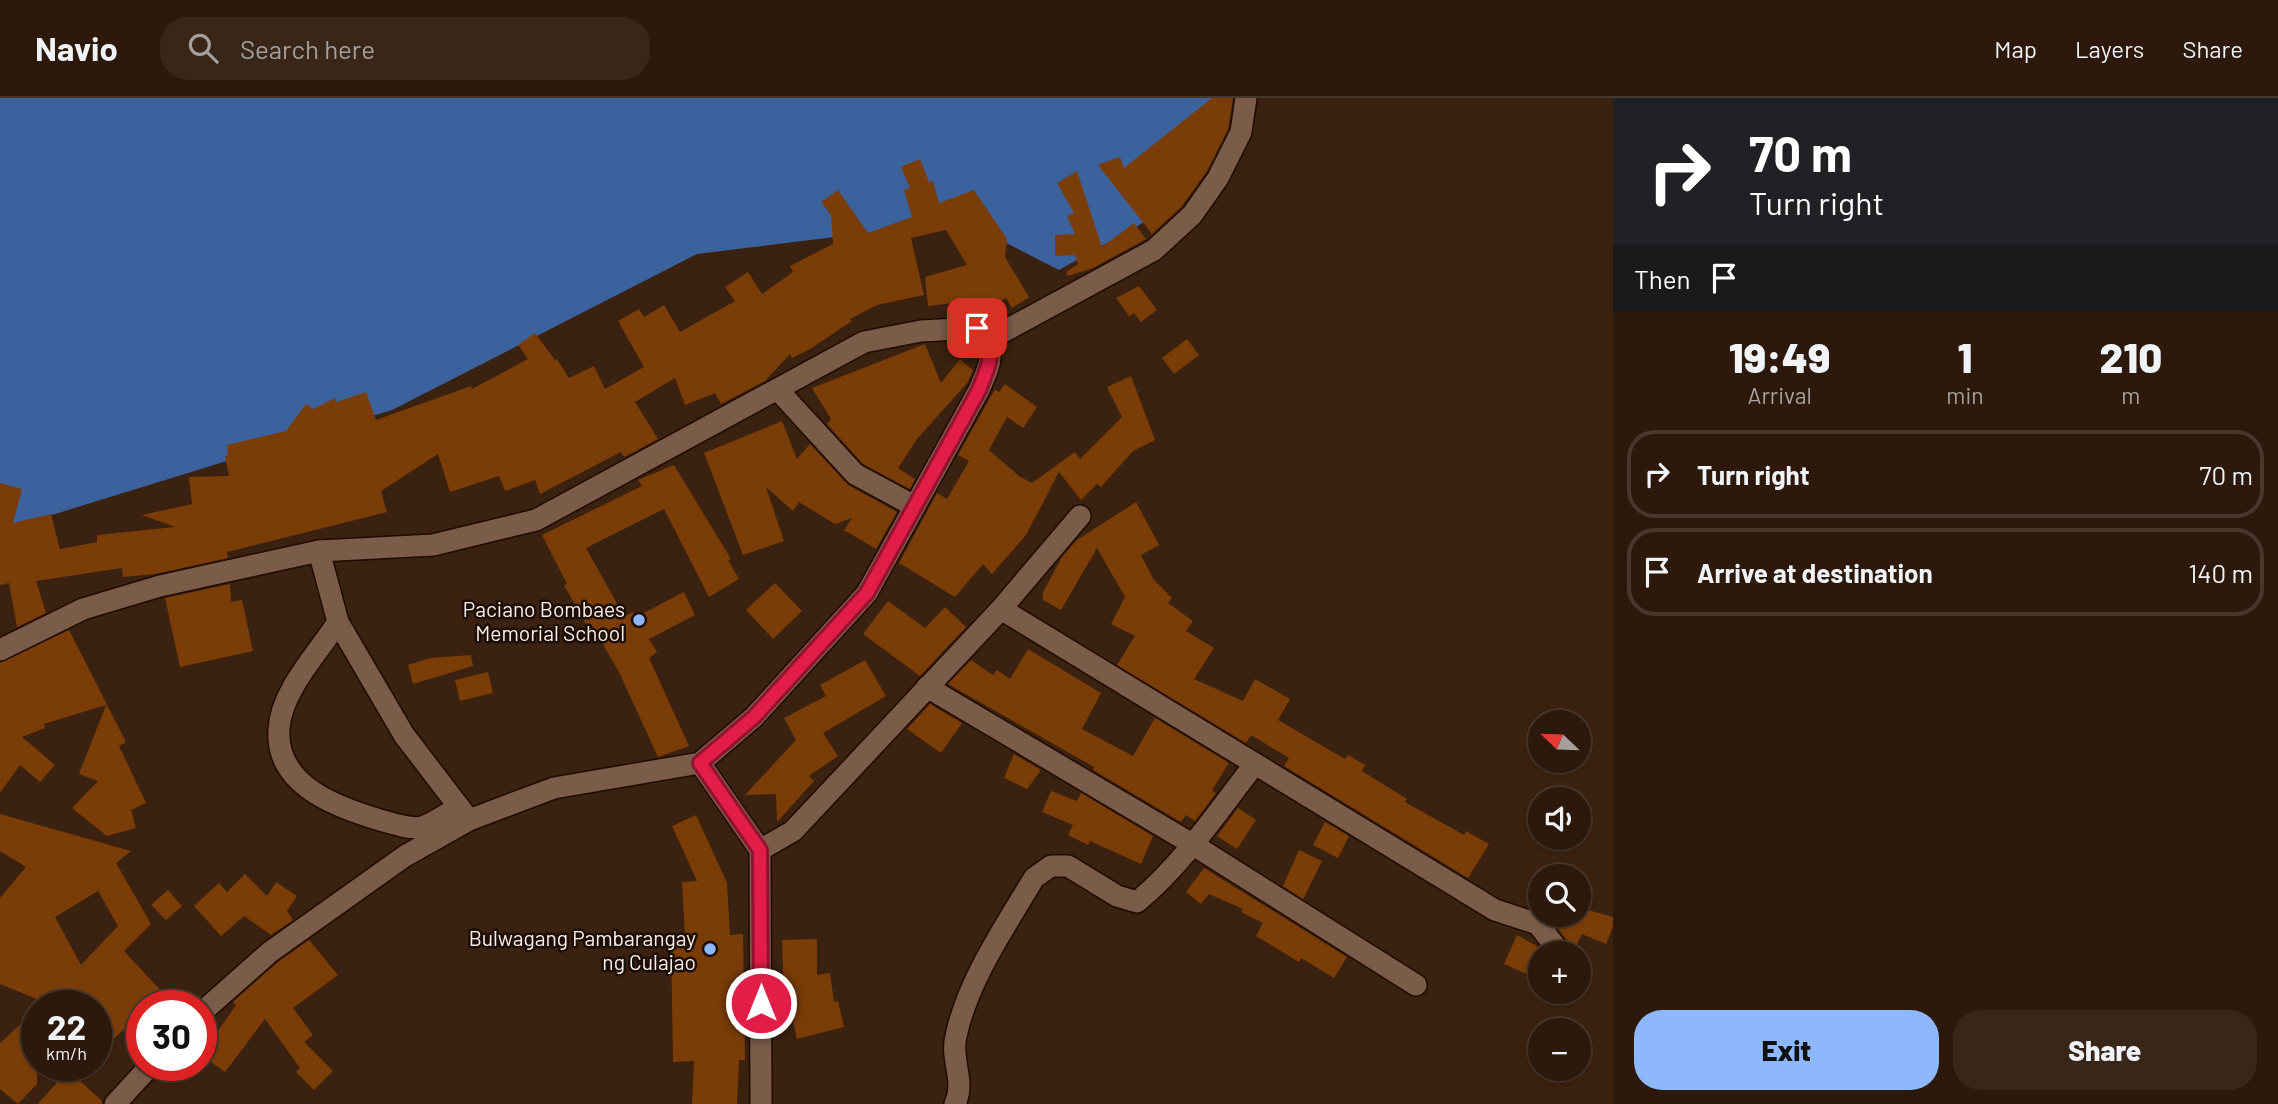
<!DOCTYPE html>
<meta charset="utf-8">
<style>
:root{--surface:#2c190b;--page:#382619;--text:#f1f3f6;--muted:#a6a09d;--line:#48382c;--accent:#8db9fc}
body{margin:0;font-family:Barlow,sans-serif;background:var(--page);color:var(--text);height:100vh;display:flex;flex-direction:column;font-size:26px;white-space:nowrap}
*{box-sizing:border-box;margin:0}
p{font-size:23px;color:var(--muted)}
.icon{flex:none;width:38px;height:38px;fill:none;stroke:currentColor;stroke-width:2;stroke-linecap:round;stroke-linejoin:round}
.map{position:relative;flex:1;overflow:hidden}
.panel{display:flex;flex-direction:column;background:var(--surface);width:665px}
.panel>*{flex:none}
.banner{background:#202124;color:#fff;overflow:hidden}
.needle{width:46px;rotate:293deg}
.tools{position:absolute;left:1528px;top:612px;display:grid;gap:14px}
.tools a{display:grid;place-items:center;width:63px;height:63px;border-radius:50%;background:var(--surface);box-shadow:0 2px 5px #0004,0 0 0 2px var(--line);font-size:35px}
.speed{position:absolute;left:21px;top:892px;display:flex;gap:14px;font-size:35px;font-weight:700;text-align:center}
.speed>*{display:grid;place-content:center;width:91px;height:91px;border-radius:50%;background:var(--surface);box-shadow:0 2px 5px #0004,0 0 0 2px var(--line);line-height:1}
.speed small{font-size:18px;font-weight:400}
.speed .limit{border:10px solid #d22;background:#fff;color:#111}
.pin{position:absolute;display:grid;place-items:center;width:60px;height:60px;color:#fff;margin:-30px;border-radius:14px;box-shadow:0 4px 10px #0006}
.me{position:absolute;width:77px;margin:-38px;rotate:0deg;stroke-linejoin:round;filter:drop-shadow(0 0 5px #0008)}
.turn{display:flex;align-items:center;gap:24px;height:147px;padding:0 21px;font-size:32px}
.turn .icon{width:91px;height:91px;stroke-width:2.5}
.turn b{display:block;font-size:49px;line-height:60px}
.then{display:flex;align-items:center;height:66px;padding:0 21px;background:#0003;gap:14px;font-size:26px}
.eta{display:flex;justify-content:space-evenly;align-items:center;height:119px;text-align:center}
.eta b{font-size:42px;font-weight:800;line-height:49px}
.primary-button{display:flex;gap:14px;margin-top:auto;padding:14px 21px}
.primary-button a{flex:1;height:80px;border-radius:28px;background:var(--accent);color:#111;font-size:28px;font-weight:800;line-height:80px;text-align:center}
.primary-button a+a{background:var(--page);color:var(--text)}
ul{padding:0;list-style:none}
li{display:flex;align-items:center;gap:21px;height:88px;margin:0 14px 10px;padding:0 7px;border:4px solid var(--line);border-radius:28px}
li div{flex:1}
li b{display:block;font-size:26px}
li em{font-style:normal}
header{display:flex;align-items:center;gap:42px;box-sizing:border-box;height:98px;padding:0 35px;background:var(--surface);border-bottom:2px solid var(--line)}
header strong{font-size:33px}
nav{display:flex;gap:38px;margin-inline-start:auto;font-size:24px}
.search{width:490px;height:63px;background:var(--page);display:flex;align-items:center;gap:18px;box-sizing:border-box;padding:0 24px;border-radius:28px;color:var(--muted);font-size:26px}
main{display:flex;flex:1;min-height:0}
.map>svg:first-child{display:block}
.water{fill:#3b629c}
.building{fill:#7b3d07;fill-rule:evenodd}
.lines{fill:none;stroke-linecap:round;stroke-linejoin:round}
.minor-casing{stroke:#210a00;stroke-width:24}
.minor{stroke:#7a5c49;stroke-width:21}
.route-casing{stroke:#92132f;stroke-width:18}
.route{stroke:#e11d48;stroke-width:12}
.poi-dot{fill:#8db9fc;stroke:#1a0e07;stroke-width:2.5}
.labels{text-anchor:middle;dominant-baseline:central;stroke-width:5;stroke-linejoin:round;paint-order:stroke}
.poi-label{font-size:21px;fill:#fdefe6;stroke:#1a0e07;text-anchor:end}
</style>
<header>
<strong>Navio</strong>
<div class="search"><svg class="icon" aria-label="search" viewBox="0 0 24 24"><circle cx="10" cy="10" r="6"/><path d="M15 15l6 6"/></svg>Search here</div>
<nav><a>Map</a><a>Layers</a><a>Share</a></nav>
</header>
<main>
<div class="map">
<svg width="1613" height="1006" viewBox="0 0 1613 1006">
<rect width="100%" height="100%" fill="#3b210f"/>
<path class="water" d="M0 0H1218L1166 112 1059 172 963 123 697 156 392 312 0 433Z"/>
<g class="building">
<path d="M1212 0H1233L1228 31 1207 73 1182 108 1152 136 1098 67 1120 59 1124 70Z"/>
<path d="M920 61 929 84 933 83 939 105 974 92 1007 141 1005 159 1029 199 1012 210 1006 200 989 208 985 201 928 208 925 179 967 167 946 132 911 140 924 197 877 207 850 221 852 223 810 251 792 260 790 256 765 283 721 306 715 295 685 307 675 280 635 304 658 341 624 359 621 354 540 396 535 382 505 393 499 378 450 394 438 356 381 393 387 414 227 454 228 460 155 476 123 479 122 470 36 483 46 515 17 529 9 485 0 487V385L22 391 13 425 51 416 60 451 97 444V437L175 429 142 417 192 406 189 379 229 378 225 358 228 357 227 347 286 333 306 306 313 311 335 300 336 304 366 294 376 322 471 288 472 291 528 261 518 247 535 235 555 262 557 261 569 280 594 268 605 291 644 269 618 223 639 211 644 219 664 207 680 234 735 203 725 189 748 174 762 196 793 174 790 168 833 146 831 117 821 104 838 92 868 135 912 119 904 92 910 90 901 69Z"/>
<path d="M1077 73 1102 149 1134 125 1146 141 1093 170 1068 178 1066 174 1078 166 1075 157 1055 158V137L1075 136 1067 118 1074 115 1057 85Z"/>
<path d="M1139 188 1157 212 1141 224 1134 215 1129 218 1116 200Z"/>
<path d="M1187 241 1199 257 1174 276 1162 260Z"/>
<path d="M925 246 941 285 960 261 973 272 968 284 917 341 898 370 915 381 910 391 863 366 827 326 831 321 812 290Z"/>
<path d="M1131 278 1155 342 1133 353 1101 389 1097 386 1081 402 1059 374 1026 437 992 476 983 466 955 499 899 465 937 395 947 401 969 363 958 357 995 291 999 294 1005 286 1037 309 1023 330 1007 319 989 352 1019 378 1032 385 1075 354 1080 361 1122 319 1107 289Z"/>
<path d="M782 323 797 361 810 346 848 387 897 414 876 451 844 432 852 420 835 426 799 404 793 413 766 389 784 443 743 457 704 355Z"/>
<path d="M674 367 731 461 728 462 739 481 709 499 664 411 586 450 624 518 633 514 636 519 684 494 695 517 649 541 657 554 649 560 689 648 658 659 619 574 591 526 587 528 564 487 567 486 542 437 642 388 638 382Z"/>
<path d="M1136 404 1159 447 1141 457 1154 482 1172 500 1168 505 1193 523 1186 533 1214 550 1194 581 1243 603 1255 581 1290 601 1278 622 1345 661 1348 657 1365 667 1362 673 1407 701 1405 704 1464 737 1466 733 1489 746 1468 780 1284 668 1289 660 1251 637 1246 645 1117 567 1135 538 1111 526 1125 499 1097 450 1061 512 1043 502V494L1062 459 1077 442Z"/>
<path d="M775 485 802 513 773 541 746 512Z"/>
<path d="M230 486 231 504 242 502 253 553 180 569 165 500Z"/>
<path d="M888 503 925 530 945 509 966 529 920 578 863 536Z"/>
<path d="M69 532 125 642V645L119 648 146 705 131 712 136 730 107 738 72 710 98 683 79 676 106 607 44 626 45 630 22 639 55 667 40 684 20 667 0 695V565Z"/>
<path d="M1028 551 1101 595 1082 631 1133 658 1155 620 1229 665 1212 692 1216 695 1195 723 1186 717 1181 724 1093 672 1094 669 948 586 971 562 993 577 997 572 1010 581Z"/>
<path d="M471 557 473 568 413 586 408 567 430 560Z"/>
<path d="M865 562 886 598 823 635 838 658 809 678 814 683 777 724 776 696 745 697 796 642 784 620 826 598 820 587Z"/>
<path d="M488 574 493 595 460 603 455 582Z"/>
<path d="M930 606 962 625 941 655 907 631Z"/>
<path d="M1014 656 1041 672 1027 691 1004 680Z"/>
<path d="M1051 693 1077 703 1081 695 1153 738 1141 766 1090 743 1088 747 1068 737 1073 727 1042 714Z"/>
<path d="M1238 710 1256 722 1237 751 1217 738Z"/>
<path d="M0 716 131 753 116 765 151 826 124 853 163 895 149 908H142V915L96 957V908H54L0 886V800L26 769 0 753ZM98 793 118 828 81 867 55 819Z"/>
<path d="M696 717 727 785 730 837 743 836 745 962H739L737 1006H692L694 963 673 964 671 838H685L682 784 697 783 672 728Z"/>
<path d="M1325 724 1349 738 1338 760 1313 747Z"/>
<path d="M1299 752 1322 763 1303 801 1283 788Z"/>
<path d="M1204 770 1347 859 1334 880 1301 860 1299 864 1256 838 1263 825 1241 814 1243 811 1209 796 1201 806 1186 794Z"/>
<path d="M245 776 267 798 276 784 297 798 287 813 293 822 271 837 244 818 221 838 194 808 219 785 227 794Z"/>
<path d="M168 792 182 808 166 822 151 807Z"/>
<path d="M1578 809 1613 819V829L1606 846 1582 836 1576 848 1569 845 1559 832 1561 827 1548 817H1578Z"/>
<path d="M1517 837 1540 850V882L1504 866Z"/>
<path d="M817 841V877L830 875 834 904 838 903 844 929 797 941 787 899H784L782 842Z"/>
<path d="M309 842 338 877 293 910 313 937 304 944 333 973 314 992 296 974 300 970 265 921 225 974 201 957 236 907 233 904 278 864Z"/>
<path d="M37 911V986L18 1006 0 991V945Z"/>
<path d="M68 972 102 1003V1006H38Z"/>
</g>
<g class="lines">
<defs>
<g id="minor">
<path d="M988 242 1154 152 1192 117 1218 80 1241 34 1246 0"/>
<path d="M778 292 855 376 914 408"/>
<path d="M319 453 338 524 404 637 466 718"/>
<path d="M1001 511 1495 812 1538 826 1561 856"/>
<path d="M338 524C318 555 281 593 279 631 275 687 336 709 380 722 391 725 410 732 422 729 434 725 448 715 459 709"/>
<path d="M0 552 83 511 160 488 319 453 433 447 536 422 864 244 921 233 977 230C998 254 990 266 979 292L867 495 754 619 700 665 554 690 469 722 405 758 270 854 201 915"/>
<path d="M927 589 1192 746 1416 887"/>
<path d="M700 665 760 752 761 1006"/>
<path d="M760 752 793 733 1001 511 1080 418"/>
<path d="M115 1006 150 968"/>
<path d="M955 1006C966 983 950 962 956 938 968 882 1005 829 1034 780L1051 768H1068L1117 798 1137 804C1183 766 1218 713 1254 667"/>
</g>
</defs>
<use href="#minor" class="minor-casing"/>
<use href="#minor" class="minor"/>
</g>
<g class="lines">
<defs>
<path id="route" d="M761 905 760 752 700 665 754 619 867 495 979 292C989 266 998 253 977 230"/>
</defs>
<use href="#route" class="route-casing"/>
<use href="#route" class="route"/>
</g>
<g class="poi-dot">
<circle cx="639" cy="522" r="7"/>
<circle cx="710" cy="851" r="7"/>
</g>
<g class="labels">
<g class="poi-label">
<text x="625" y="510">Paciano Bombaes<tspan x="625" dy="24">Memorial School</tspan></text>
<text x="696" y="839">Bulwagang Pambarangay<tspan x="696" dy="24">ng Culajao</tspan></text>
</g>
</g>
</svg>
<div class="tools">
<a><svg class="needle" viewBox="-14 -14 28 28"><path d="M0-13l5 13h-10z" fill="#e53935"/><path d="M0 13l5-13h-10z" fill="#a6a09d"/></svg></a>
<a><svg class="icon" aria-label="sound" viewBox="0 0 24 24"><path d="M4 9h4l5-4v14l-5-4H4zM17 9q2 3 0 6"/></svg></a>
<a><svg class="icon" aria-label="search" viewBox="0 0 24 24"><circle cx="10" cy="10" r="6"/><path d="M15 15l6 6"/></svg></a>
<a>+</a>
<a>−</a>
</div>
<div class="speed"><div>22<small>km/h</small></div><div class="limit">30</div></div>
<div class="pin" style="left:977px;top:230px;background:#d93025"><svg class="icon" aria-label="arrive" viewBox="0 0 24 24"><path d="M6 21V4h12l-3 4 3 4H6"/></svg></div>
<svg class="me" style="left:761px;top:905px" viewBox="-20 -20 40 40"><circle r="17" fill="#e11d48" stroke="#fff" stroke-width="3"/><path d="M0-11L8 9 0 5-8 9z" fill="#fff"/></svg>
</div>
<section class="panel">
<div class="banner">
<div class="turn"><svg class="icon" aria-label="right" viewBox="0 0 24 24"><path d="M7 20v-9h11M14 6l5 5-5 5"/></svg><div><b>70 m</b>Turn right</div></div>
<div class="then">Then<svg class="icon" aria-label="arrive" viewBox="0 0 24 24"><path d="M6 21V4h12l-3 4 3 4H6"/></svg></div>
</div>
<div class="eta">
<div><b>19:49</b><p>Arrival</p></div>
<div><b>1</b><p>min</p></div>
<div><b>210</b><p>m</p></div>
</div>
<ul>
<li><svg class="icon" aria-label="right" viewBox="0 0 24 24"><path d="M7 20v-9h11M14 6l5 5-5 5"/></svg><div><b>Turn right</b></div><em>70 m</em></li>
<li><svg class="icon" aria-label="arrive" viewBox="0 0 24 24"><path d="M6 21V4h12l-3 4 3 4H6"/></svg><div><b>Arrive at destination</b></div><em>140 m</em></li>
</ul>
<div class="primary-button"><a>Exit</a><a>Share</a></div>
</section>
</main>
